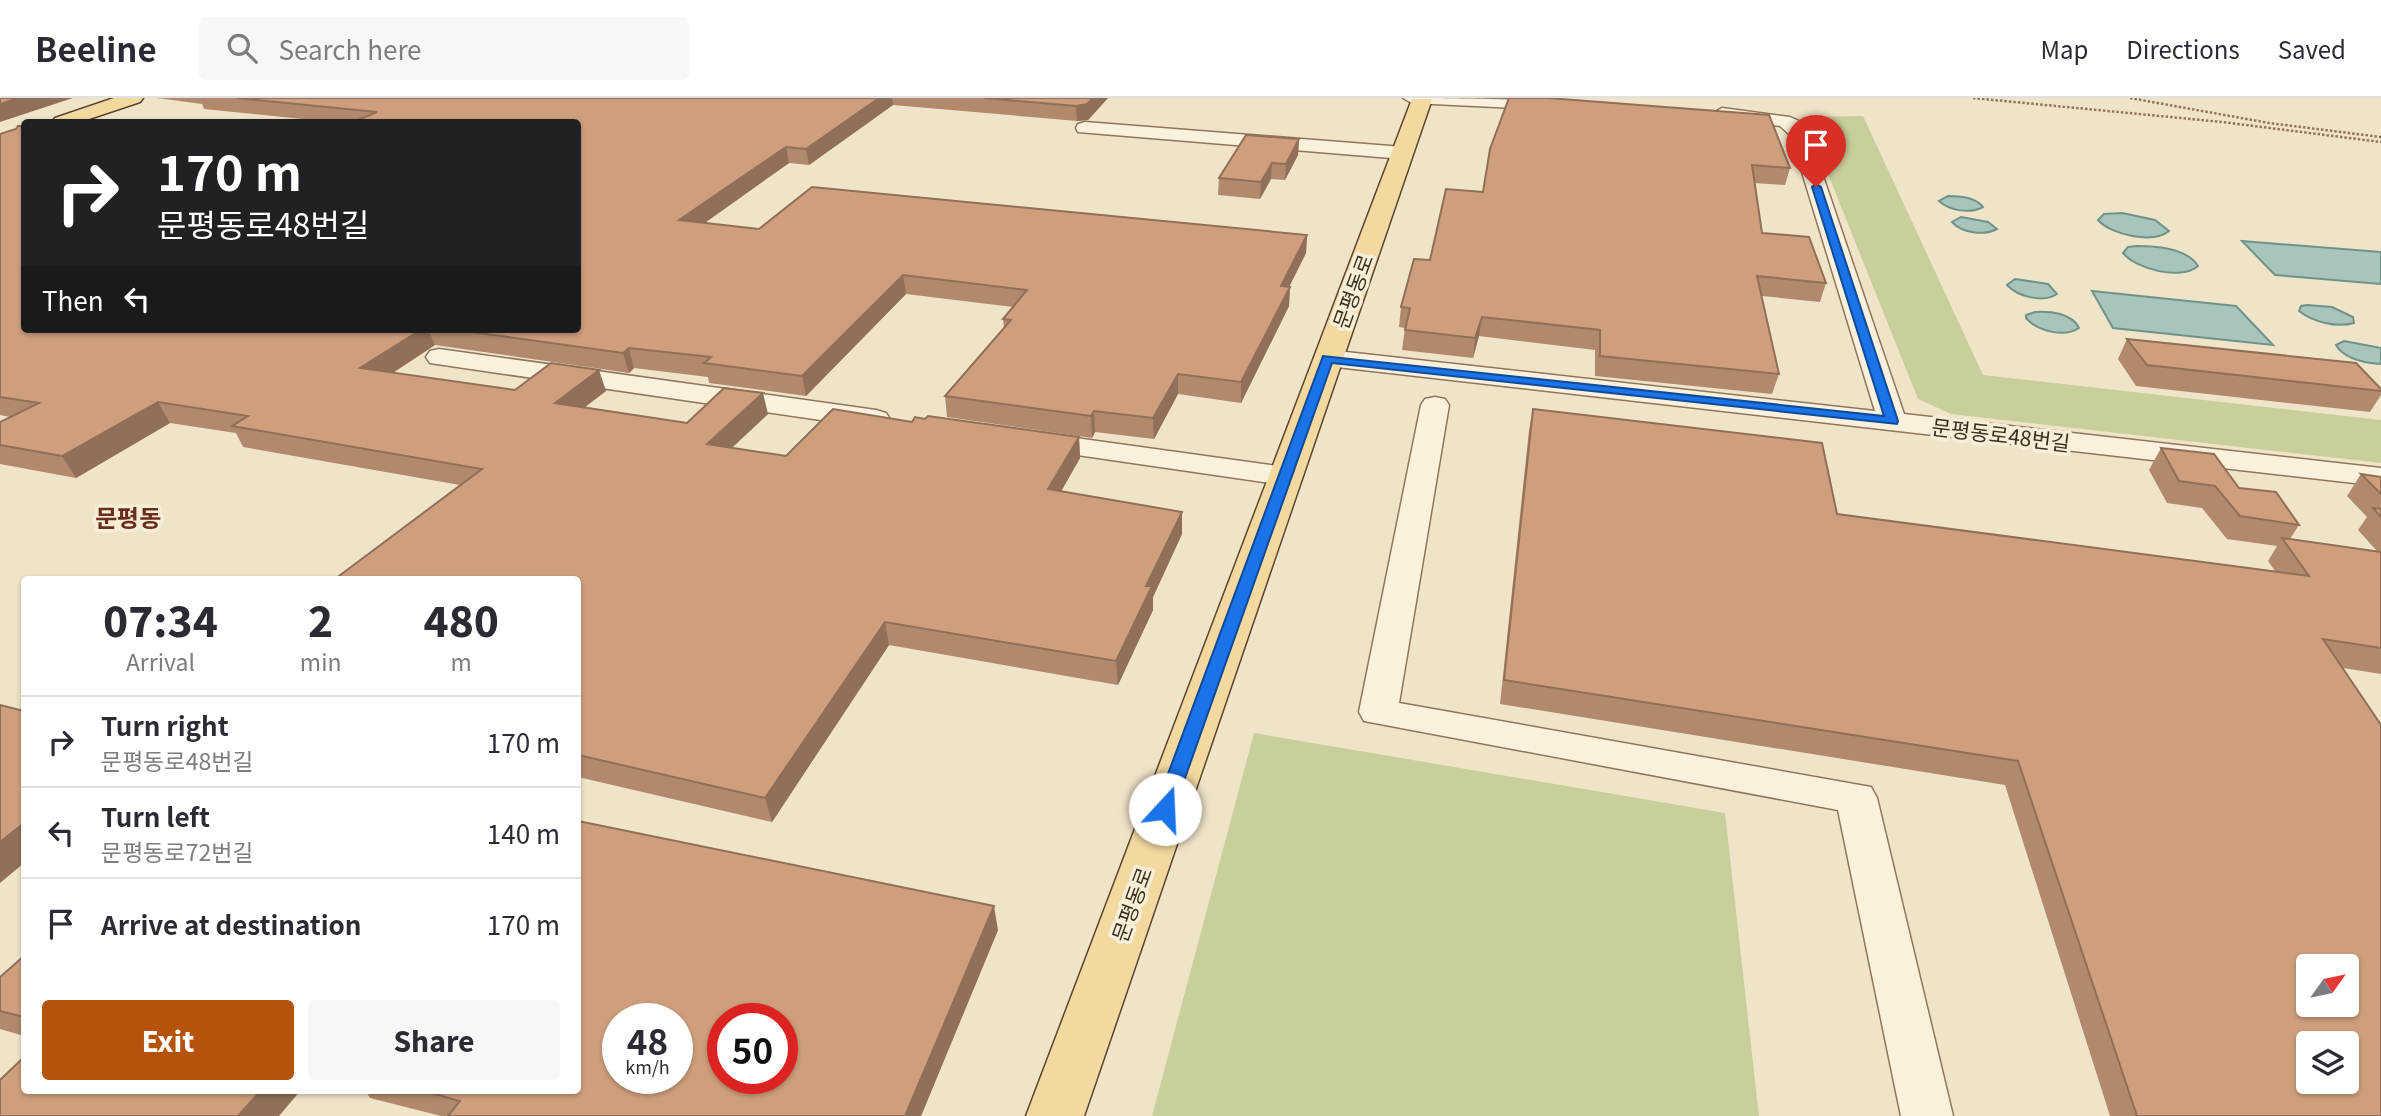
<!DOCTYPE html>
<meta charset="utf-8">
<style>
:root{--surface:#fff;--page:#f7f7f7;--text:#2b2b33;--muted:#7c7c81;--line:#e1e1e2;--accent:#b45309}
body{margin:0;font-family:Georgia,"Noto Sans KR",serif;background:var(--page);color:var(--text);height:100vh;display:flex;flex-direction:column;font-size:26px;white-space:nowrap}
*{box-sizing:border-box;margin:0}
p{font-size:23px;color:var(--muted)}
.icon{flex:none;width:38px;height:38px;fill:none;stroke:currentColor;stroke-width:2;stroke-linecap:round;stroke-linejoin:round}
.map{position:relative;flex:1;overflow:hidden}
.drawer{position:absolute;left:21px;top:478px;width:560px;height:518px;display:flex;flex-direction:column;background:var(--surface);border-radius:7px;box-shadow:0 2px 5px #0004}
.drawer>*{flex:none}
.hud{position:absolute;left:21px;top:21px;width:560px;height:214px;border-radius:7px;box-shadow:0 2px 5px #0004;background:#202124;color:#fff;overflow:hidden}
.needle{width:46px;rotate:57deg}
.controls{position:absolute;left:2296px;top:856px;display:grid;gap:14px}
.controls a{display:grid;place-items:center;width:63px;height:63px;border-radius:7px;background:var(--surface);box-shadow:0 2px 5px #0004;font-size:35px}
.speed{position:absolute;left:602px;top:905px;display:flex;gap:14px;font-size:35px;font-weight:700;text-align:center}
.speed>*{display:grid;place-content:center;width:91px;height:91px;border-radius:50%;background:var(--surface);box-shadow:0 2px 5px #0004;line-height:1}
.speed small{font-size:18px;font-weight:400}
.speed .limit{border:10px solid #d22;background:#fff;color:#111}
.pin{position:absolute;display:grid;place-items:center;width:60px;height:60px;color:#fff;margin:-72px -30px;border-radius:50% 50% 50% 0;rotate:-45deg;box-shadow:0 0 7px #0007}
.pin .icon{rotate:45deg}
.me{position:absolute;width:77px;margin:-38px;rotate:20deg;stroke-linejoin:round;filter:drop-shadow(0 0 5px #0008)}
.turn{display:flex;align-items:center;gap:24px;height:147px;padding:0 21px;font-size:32px}
.turn .icon{width:91px;height:91px;stroke-width:2.5}
.turn b{display:block;font-size:49px;line-height:60px}
.then{display:flex;align-items:center;height:66px;padding:0 21px;background:#0003;gap:14px;font-size:26px}
.eta{display:flex;justify-content:space-evenly;align-items:center;height:119px;text-align:center}
.eta b{font-size:42px;font-weight:800;line-height:49px}
.action{display:flex;gap:14px;margin-top:auto;padding:14px 21px}
.action a{flex:1;height:80px;border-radius:7px;background:var(--accent);color:#fff;font-size:28px;font-weight:800;line-height:80px;text-align:center}
.action a+a{background:var(--page);color:var(--text)}
ul{padding:0;list-style:none}
li{display:flex;align-items:center;gap:21px;height:91px;padding:0 21px;border-top:2px solid var(--line)}
li div{flex:1}
li b{display:block;font-size:26px}
li em{font-style:normal}
header{display:flex;align-items:center;gap:42px;box-sizing:border-box;height:98px;padding:0 35px;background:var(--surface);border-bottom:2px solid var(--line)}
header strong{font-size:33px}
nav{display:flex;gap:38px;margin-inline-start:auto;font-size:24px}
.search{width:490px;height:63px;background:var(--page);display:flex;align-items:center;gap:18px;box-sizing:border-box;padding:0 24px;border-radius:7px;color:var(--muted);font-size:26px}
.map>svg:first-child{display:block}
.green{fill:#c9cf9b}
.water{fill:#a9c4bc;stroke:#6f938a;stroke-width:2}
.lines{fill:none;stroke-linecap:round;stroke-linejoin:round}
.minor-casing{stroke:#8d765c;stroke-width:3}
.major-casing{stroke:#5b4430;stroke-width:3}
.path{stroke:#8d765c;stroke-width:2.5;stroke-dasharray:2.5 2;stroke-linecap:butt}
.minor{fill:#faf1dc;fill-rule:evenodd}
.major{fill:#f3d9a0;fill-rule:evenodd}
.wall{fill:#b2896c}
.shaded-wall{fill:#916f58}
.building{fill:#cf9f7d;stroke:#916f58;stroke-width:2;fill-rule:evenodd}
.route{fill:#1a73e8;stroke:#114b97;stroke-width:2}
.labels{text-anchor:middle;dominant-baseline:central;stroke-width:7;stroke-linejoin:round;paint-order:stroke}
.street-label{font-size:21px;fill:#3d2e20;stroke:#f7eed8}
.quarter-label{font-size:24px;font-weight:bold;fill:#6b2e1e;stroke:#f7eed8}
</style>
<header>
<strong>Beeline</strong>
<div class="search"><svg class="icon" aria-label="search" viewBox="0 0 24 24"><circle cx="10" cy="10" r="6"/><path d="M15 15l6 6"/></svg>Search here</div>
<nav><a>Map</a><a>Directions</a><a>Saved</a></nav>
</header>
<div class="map">
<svg width="2381" height="1018" viewBox="0 0 2381 1018">
<rect width="100%" height="100%" fill="#f0e4c8"/>
<g class="green">
<path d="M1863 18 1983 277 2381 322V365L1951 316 1918 301 1812 36 1802 19Z"/>
<path d="M1254 635 1725 715 1759 1018H1152Z"/>
</g>
<g class="water">
<path d="M1948 98C1960 98 1976 99 1983 109 1970 116 1950 113 1939 103Z"/>
<path d="M2122 115 2155 122 2169 133C2153 146 2111 137 2098 122L2104 116Z"/>
<path d="M1961 119 1988 124 1997 131C1984 138 1962 135 1952 124Z"/>
<path d="M2242 143 2381 154V186L2275 177Z"/>
<path d="M2137 148C2156 148 2187 150 2198 168 2181 183 2136 171 2123 155L2128 149Z"/>
<path d="M2015 181 2048 186 2057 196C2043 205 2018 199 2007 187Z"/>
<path d="M2092 193 2236 208 2273 247 2113 230Z"/>
<path d="M2307 207 2332 209 2353 219 2354 225C2337 230 2313 224 2299 213L2301 208Z"/>
<path d="M2035 214C2050 213 2072 215 2079 230 2064 240 2037 233 2026 220V217Z"/>
<path d="M2344 243 2381 250V266C2366 265 2344 261 2336 247Z"/>
</g>
<g class="lines">
<defs>
<g id="minor">
<path d="M1403 0C1427 0 1552 0 1563 7L1554 12 1412 5Z"/>
<path d="M1722 10 1790 19 1799 23 1809 37 1904 316 2381 370V388L1328 268 1319 266 1315 260 1319 254 1328 252 1875 313 1791 38 1780 28 1716 19 1713 15Z"/>
<path d="M1085 24 1403 49 1413 55 1403 61 1078 34 1076 30 1078 26Z"/>
<path d="M439 251 876 312 886 315 890 321 886 327 876 330 430 265 426 259 430 253Z"/>
<path d="M1435 299 1445 301 1449 307 1399 605 1871 689 1877 700 1953 1018H1901L1838 712 1364 623 1359 614 1421 307 1425 301Z"/>
<path d="M1032 334 1284 369 1295 372 1299 378 1295 384 1284 387 1022 349 1017 343 1022 337Z"/>
</g>
<g id="major">
<path d="M114 0H143L140 4 80 24H52L55 20Z"/>
<path d="M1412 1H1432L1084 1018H1026Z"/>
</g>
</defs>
<use href="#minor" class="minor-casing"/>
<use href="#major" class="major-casing"/>
<g class="path">
<path d="M1973 0 2222 24 2381 44"/>
<path d="M2130 0 2269 25 2381 39"/>
</g>
<use href="#minor" class="minor"/>
<use href="#major" class="major"/>
</g>
<g class="wall">
<path d="M157 0H1108L1088 22 1077 23 893 7 809 67 789 65 705 125 759 131 1307 137 1306 155 1289 189H1290L1289 208 1241 305 1178 296 1154 341 1095 334 1092 340 947 319 945 298 1004 230 1003 221 1013 209 906 196 806 298 709 285 708 279 634 270 629 275 435 247 393 275 515 292 606 293 584 310 687 325 768 316 732 350 786 358 912 324 1079 339 1080 360 1061 393 1182 436 1153 499V512L1118 587 889 547 772 724 578 679V481L460 387 243 349 236 335 170 325 76 380 0 366V324L10 319 0 317V36L24 231H578V24H331L204 11 202 6Z"/>
<path d="M1509 0 1790 70 1785 87 1754 85 1762 135 1826 185 1820 204 1762 198 1779 276 1772 296 1595 278V252L1479 238 1473 260 1402 252 1405 230 1399 229 1401 209 1430 162 1483 94Z"/>
<path d="M1299 41 1298 57 1285 82 1271 81 1260 101 1218 97 1219 80Z"/>
<path d="M2127 241 2381 291V297L2370 314 2136 288 2118 261Z"/>
<path d="M1533 311 1837 416 2275 473 2268 463 2277 448 2227 441 2202 410 2167 405 2149 372 2161 350 2239 390 2299 427 2290 441 2377 453 2358 432 2367 419 2347 398 2361 376 2381 379V576L2343 570 2381 1018H2110L2005 687 1500 606 1529 332Z"/>
<path d="M998 832 921 1018H441L370 1000 365 992H578Z"/>
<path d="M24 858V938L0 931V879Z"/>
</g>
<g class="shaded-wall">
<path d="M18 0H73L0 24V6Z"/>
<path d="M879 0H892L893 7 809 67 806 51Z"/>
<path d="M1093 0H1108L1088 22 1077 23 1076 8Z"/>
<path d="M1299 41 1298 57 1285 82 1286 66Z"/>
<path d="M786 49 789 65 683 140 679 122Z"/>
<path d="M1272 65 1271 81 1260 101 1261 84Z"/>
<path d="M1307 137 1306 155 1280 207 1281 188Z"/>
<path d="M903 177 906 196 806 298 802 278Z"/>
<path d="M1290 189 1289 208 1241 305V284Z"/>
<path d="M1482 219 1479 238 1473 260 1475 240Z"/>
<path d="M422 231H428L435 247 369 290 360 270Z"/>
<path d="M629 250 634 270 629 275 623 255Z"/>
<path d="M599 272 606 293 562 326 555 305Z"/>
<path d="M1178 276V296L1154 341 1153 320Z"/>
<path d="M763 295 768 316 713 367 707 346Z"/>
<path d="M158 304 170 325 76 380 62 358Z"/>
<path d="M1094 313 1095 334 1092 340 1091 318Z"/>
<path d="M1079 339 1080 360 1050 413 1048 391Z"/>
<path d="M1182 414V436L1153 499V512L1118 587 1116 563 1146 488Z"/>
<path d="M885 524 889 547 772 724 765 700Z"/>
<path d="M24 725V765L0 785V744Z"/>
<path d="M994 808 998 832 921 1018H905Z"/>
<path d="M261 992H301L279 1018H238Z"/>
</g>
<g class="building">
<path d="M0 0H18L0 6Z"/>
<path d="M237 0H879L806 51 786 49 679 122 759 131 812 89 1307 137 1281 188 1290 189 1241 284 1178 276 1153 320 1094 313 1091 318 945 298 1011 222 1003 221 1027 192 903 177 802 278 704 265 711 259 629 250 623 255 451 231H578V24H353L377 14Z"/>
<path d="M984 0H1093L1087 6 1076 8Z"/>
<path d="M1509 0H1548L1769 17 1790 70 1752 67 1762 135 1809 139 1826 185 1757 178 1779 276 1600 258V232L1482 219 1475 240 1405 232 1410 210 1401 209 1414 161 1430 162 1446 91 1483 94 1490 51Z"/>
<path d="M18 28H24V231H422L360 270 515 292 551 265 599 272 555 305 687 325 724 290 763 295 707 346 786 358 833 311 912 324 915 319 925 321 928 318 1079 339 1048 391 1182 414 1146 488H1152L1116 563 885 524 765 700 578 657V481H335L482 371 232 328 248 318 158 304 62 358 0 347V324L39 305 0 299V36L16 31Z"/>
<path d="M1246 37 1299 41 1286 66 1272 65 1261 84 1219 80Z"/>
<path d="M2127 241 2356 265 2381 291V293L2147 267Z"/>
<path d="M1533 311 1822 345 1837 416 2309 478 2282 440 2381 454V550L2323 541 2381 627V1018H2137L2018 663 1504 582ZM2308 868H2347V906H2308ZM2308 945H2347V984H2308Z"/>
<path d="M2161 350 2214 356 2239 390 2276 394 2299 427 2240 418 2215 388 2179 383Z"/>
<path d="M2361 376 2381 379V396Z"/>
<path d="M2373 410 2381 411V419Z"/>
<path d="M0 607 24 613V725L0 744Z"/>
<path d="M578 723 994 808 905 1018H448L460 1003 420 992H578ZM618 920H677V980H618ZM723 920H782V980H723Z"/>
<path d="M24 858V919L0 913V879Z"/>
<path d="M24 959V992H261L238 1018H0V982Z"/>
</g>
<path class="route" d="M1816 86 1821 89 1898 323 1897 326 1332 265 1174 711 1172 716H1158L1155 711 1323 258 1884 318 1812 89Z"/>
<g class="labels">
<g class="street-label">
<text transform="translate(1352 193) rotate(-70)">문평동로</text>
<text transform="translate(2001 336) rotate(7)">문평동로48번길</text>
<text transform="translate(1131 806) rotate(-70)">문평동로</text>
</g>
<g class="quarter-label">
<text x="128" y="418">문평동</text>
</g>
</g>
</svg>
<div class="controls">
<a><svg class="needle" viewBox="-14 -14 28 28"><path d="M0-13l5 13h-10z" fill="#e53935"/><path d="M0 13l5-13h-10z" fill="#7c7c81"/></svg></a>
<a><svg class="icon" aria-label="layers" viewBox="0 0 24 24"><path d="M12 4l9 5-9 5-9-5zM3 14l9 5 9-5"/></svg></a>
</div>
<div class="speed"><div>48<small>km/h</small></div><div class="limit">50</div></div>
<div class="pin" style="left:1816px;top:89px;background:#d93025"><svg class="icon" aria-label="arrive" viewBox="0 0 24 24"><path d="M6 21V4h12l-3 4 3 4H6"/></svg></div>
<svg class="me" style="left:1165px;top:711px" viewBox="-20 -20 40 40"><circle r="19" fill="#fff"/><path d="M0-13L10 11 0 6-10 11z" fill="#1a73e8"/></svg>
<div class="hud">
<div class="turn"><svg class="icon" aria-label="right" viewBox="0 0 24 24"><path d="M7 20v-9h11M14 6l5 5-5 5"/></svg><div><b>170 m</b>문평동로48번길</div></div>
<div class="then">Then<svg class="icon" aria-label="left" viewBox="0 0 24 24"><path d="M17 20v-9H6M10 6l-5 5 5 5"/></svg></div>
</div>
<section class="drawer">
<div class="eta">
<div><b>07:34</b><p>Arrival</p></div>
<div><b>2</b><p>min</p></div>
<div><b>480</b><p>m</p></div>
</div>
<ul>
<li><svg class="icon" aria-label="right" viewBox="0 0 24 24"><path d="M7 20v-9h11M14 6l5 5-5 5"/></svg><div><b>Turn right</b><p>문평동로48번길</p></div><em>170 m</em></li>
<li><svg class="icon" aria-label="left" viewBox="0 0 24 24"><path d="M17 20v-9H6M10 6l-5 5 5 5"/></svg><div><b>Turn left</b><p>문평동로72번길</p></div><em>140 m</em></li>
<li><svg class="icon" aria-label="arrive" viewBox="0 0 24 24"><path d="M6 21V4h12l-3 4 3 4H6"/></svg><div><b>Arrive at destination</b></div><em>170 m</em></li>
</ul>
<div class="action"><a>Exit</a><a>Share</a></div>
</section>
</div>
